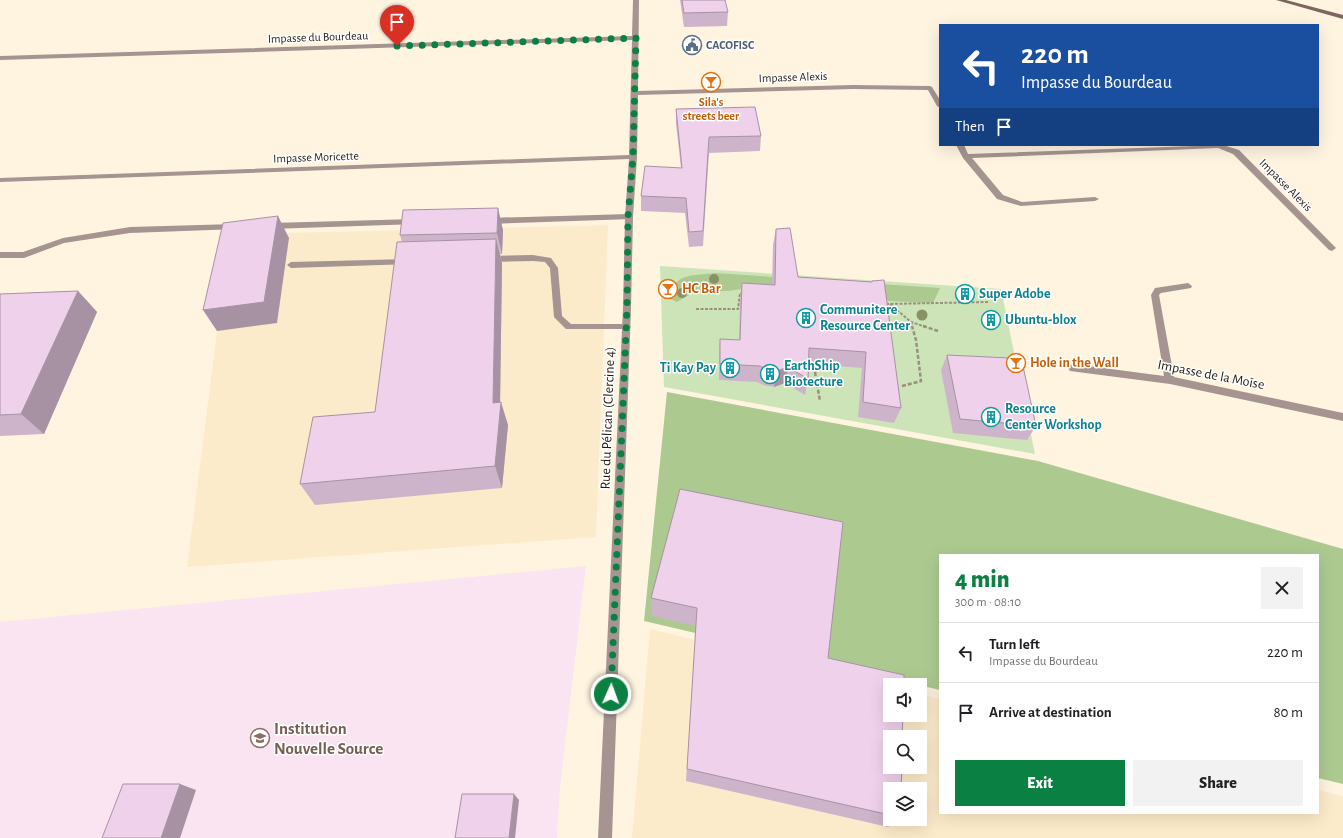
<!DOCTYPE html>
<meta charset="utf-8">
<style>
:root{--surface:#fff;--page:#f2f2f2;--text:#202124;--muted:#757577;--line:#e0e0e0;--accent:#0b8043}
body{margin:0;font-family:"Alegreya Sans",sans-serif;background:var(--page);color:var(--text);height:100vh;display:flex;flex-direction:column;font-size:15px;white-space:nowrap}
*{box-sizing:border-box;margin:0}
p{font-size:13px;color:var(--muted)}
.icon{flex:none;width:22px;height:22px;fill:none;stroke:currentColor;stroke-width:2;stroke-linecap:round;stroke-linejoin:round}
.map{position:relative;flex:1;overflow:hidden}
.details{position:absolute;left:939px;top:554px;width:380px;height:260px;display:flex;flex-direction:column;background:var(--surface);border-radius:0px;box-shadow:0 4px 16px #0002}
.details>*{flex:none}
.guide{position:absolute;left:939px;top:24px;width:380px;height:122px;border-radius:0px;box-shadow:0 4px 16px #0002;background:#1a4fa0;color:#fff;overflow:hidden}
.buttons{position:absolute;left:883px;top:678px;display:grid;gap:8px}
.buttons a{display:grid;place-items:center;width:44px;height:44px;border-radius:0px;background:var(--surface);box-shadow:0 4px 16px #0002;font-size:20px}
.pin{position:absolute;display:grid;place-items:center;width:34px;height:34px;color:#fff;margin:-41px -17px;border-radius:50% 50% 50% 0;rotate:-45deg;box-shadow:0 0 4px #0007}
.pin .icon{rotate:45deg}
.me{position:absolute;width:44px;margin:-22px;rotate:2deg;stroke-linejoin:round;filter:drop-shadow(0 0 3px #0008)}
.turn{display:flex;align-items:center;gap:14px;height:84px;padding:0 16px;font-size:18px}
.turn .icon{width:52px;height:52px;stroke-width:2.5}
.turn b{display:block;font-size:28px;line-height:34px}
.then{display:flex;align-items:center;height:38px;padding:0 16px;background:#0003;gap:8px;font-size:15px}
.round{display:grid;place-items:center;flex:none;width:42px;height:42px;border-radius:0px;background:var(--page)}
.headline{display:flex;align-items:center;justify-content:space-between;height:68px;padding:0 16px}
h1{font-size:24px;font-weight:800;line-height:30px;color:var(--accent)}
.action{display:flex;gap:8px;margin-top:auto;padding:8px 16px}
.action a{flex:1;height:46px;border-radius:0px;background:var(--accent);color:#fff;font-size:16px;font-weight:800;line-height:46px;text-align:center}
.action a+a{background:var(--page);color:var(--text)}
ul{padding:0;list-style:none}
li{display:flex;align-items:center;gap:12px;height:60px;padding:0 16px;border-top:1px solid var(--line)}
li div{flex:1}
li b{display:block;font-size:15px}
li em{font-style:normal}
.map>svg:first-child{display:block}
.built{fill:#fcebca;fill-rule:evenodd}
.education{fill:#fae4f1}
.green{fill:#cde4b8}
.forest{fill:#acca90}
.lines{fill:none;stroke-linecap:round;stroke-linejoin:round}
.path-far1{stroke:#999080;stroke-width:2;stroke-dasharray:3 1.5;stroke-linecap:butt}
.path{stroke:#999080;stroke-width:2.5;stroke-dasharray:4 2;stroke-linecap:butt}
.lane{fill:#a59490;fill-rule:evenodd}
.street{fill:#a59490;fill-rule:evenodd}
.secondary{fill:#7e6660;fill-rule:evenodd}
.tree{fill:#889265}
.wall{fill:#ceb4ca}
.shaded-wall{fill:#a792a4}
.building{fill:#efd1eb;stroke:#a792a4}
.route{stroke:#0b8043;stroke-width:7;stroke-dasharray:0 12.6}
.labels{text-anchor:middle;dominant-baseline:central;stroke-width:3;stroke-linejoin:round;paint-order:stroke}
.far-street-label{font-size:12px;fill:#231d10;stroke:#fff}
.far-service-label{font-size:12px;font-weight:bold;fill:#4e5e75;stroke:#fff;text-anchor:start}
.far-food-label{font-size:12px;font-weight:bold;fill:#c56008;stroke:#fff}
.food-label{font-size:14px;font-weight:bold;fill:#c56008;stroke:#fff;text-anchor:start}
.culture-label{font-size:14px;font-weight:bold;fill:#0d838f;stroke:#fff;text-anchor:start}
.street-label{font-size:14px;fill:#231d10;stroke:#fff}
.near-education-label{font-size:17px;font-weight:bold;fill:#785e54;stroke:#fff;text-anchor:start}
</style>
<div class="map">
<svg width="1343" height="838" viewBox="0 0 1343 838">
<rect width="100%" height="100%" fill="#fff4e0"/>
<g class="built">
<path d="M608 225 596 537 187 567 217 331 235 245 242 234Z"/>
<path d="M650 629 890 687V715H920V694L940 699V813H1318V790L1343 796V838H632ZM890 737H920V767H890ZM890 789H920V819H890Z"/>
</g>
<path class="education" d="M586 566 560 788 557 838H0V622Z"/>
<path class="green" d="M660 266 1001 289 1035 454 664 387Z"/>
<g class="forest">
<path d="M715 273 940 288 933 303 888 301 880 292 768 285 728 291H696L677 302 668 298C675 272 693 276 715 273Z"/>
<path d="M667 392 1038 461 1343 549V784L1318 778V555H940V690L644 621Z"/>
</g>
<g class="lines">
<g class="path-far1">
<path d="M886 304 989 302"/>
<path d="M890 304 911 322 926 327"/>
<path d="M696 309H738L740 293H743"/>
<path d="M911 322 912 327"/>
</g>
<g class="path">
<path d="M923 326 938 331"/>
<path d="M815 372 820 401"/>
<path d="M902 386 921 381 916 340 912 326"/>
</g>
<g class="lane">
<path d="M629 214 633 217 632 219 487 224 483 221 487 218Z"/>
<path d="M415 219 419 222 418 224 271 229 267 226 271 223Z"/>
<path d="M235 224 238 225V229L130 233 64 243 24 258H0V252H23L63 238 130 227Z"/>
<path d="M533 255 551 258 558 268 562 316 571 324H626L629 325 631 327 629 329H566L554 317 550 268 545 262 533 261 488 262 484 259 488 256Z"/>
<path d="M408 259 411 260 412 262 411 264 291 268 287 265 291 262Z"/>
</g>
<g class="street">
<path d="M633 0H639L638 91 853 85 930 86 932 87 940 100V108L937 106 928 90 853 89 638 95 637 157 633 217 631 308 612 838H598L623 308 625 217 629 159 0 182V178L629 155 632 40 0 60V56L632 36Z"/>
<path d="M956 145H964L968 154 1223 145 1239 150 1336 248 1332 251 1329 250 1233 154 1218 148 972 158 1003 195 1022 202 1095 197 1099 199 1095 201 1021 206 997 199 963 158Z"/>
<path d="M1188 283 1192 286 1191 288 1161 293 1159 295 1174 377 1343 413V421L1170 384 1070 371 1068 368 1070 365 1073 364 1164 376 1151 295 1155 288Z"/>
</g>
<path class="secondary" d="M1276 0H1286L1343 15V19Z"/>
</g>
<g class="tree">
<circle cx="714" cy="279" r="5"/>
<circle cx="682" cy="293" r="5"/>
<circle cx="922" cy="315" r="5.5"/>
</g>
<g class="wall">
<path d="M680 0H725L728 12 727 26 684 27Z"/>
<path d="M676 109 761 136 760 151 709 153 703 246 689 247 685 213 641 211V196L681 168 676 124Z"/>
<path d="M776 229 798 277 871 282 901 408 894 423 858 417 862 368 809 364 808 379 805 395 785 383 774 387 763 385 757 382 719 380V355L720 339 739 340 740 300 742 283 772 285 773 245Z"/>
<path d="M503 230 502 254H500L502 263 500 402 508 425 502 488 315 505 300 484 375 412 402 242 400 235Z"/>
<path d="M78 291 97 312 44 434 0 436V294Z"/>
<path d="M947 355 1012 365 1036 426 1027 440 953 433 941 370Z"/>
<path d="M680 489 828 658 890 789V819H898L888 827 686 781 696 626 652 616 651 598Z"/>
</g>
<g class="shaded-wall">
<path d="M498 208 503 230 502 254 497 233Z"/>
<path d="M278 216 289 238 277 323 217 331 203 310Z"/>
<path d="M496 239 502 263 500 408 501 402 508 425 502 488 495 466 493 403Z"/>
<path d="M78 291 97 312 44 434 21 414Z"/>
<path d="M788 367 785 383 774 387 777 371Z"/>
<path d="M180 784 196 790 180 838H161Z"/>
<path d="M514 794 519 800 515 838H509Z"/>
</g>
<g class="building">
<path d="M682 0H725L728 12 684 13Z"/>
<path d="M755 107 761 136 709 137 703 231 689 232 686 198 641 196 645 166 682 168 676 109Z"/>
<path d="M498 208 497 233 400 235 403 210Z"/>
<path d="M278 216 264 302 203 310 223 223Z"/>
<path d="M790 228 798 277 872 282V281L884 280 901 408 863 402 866 352 809 348 808 379 788 367 777 371 766 369 760 366 720 364V339L740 340 742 283 775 285 776 229Z"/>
<path d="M496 239 493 403 501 402 495 466 300 484 313 417 375 412 397 242Z"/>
<path d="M78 291 21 414 0 415V294Z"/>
<path d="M947 355 1010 358 1012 365 1023 366 1036 426 960 419Z"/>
<path d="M680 489 843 522 828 658 904 675V685H890V715H903L902 737H890V767H902L901 789H890V815L687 769 697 608 651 598Z"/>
<path d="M123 784H180L161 838H102Z"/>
<path d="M462 794H514L509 838H455Z"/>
</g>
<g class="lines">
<path class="route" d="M397 46 636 38 633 157 628 217 627 308 611 694"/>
</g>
<defs>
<symbol id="civic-ring" viewBox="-11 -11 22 22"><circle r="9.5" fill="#fff" stroke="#5c6f8a" stroke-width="1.5"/><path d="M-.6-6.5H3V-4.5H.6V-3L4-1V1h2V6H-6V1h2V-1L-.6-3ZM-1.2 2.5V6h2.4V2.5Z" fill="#5c6f8a"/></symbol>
<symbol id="bar-ring" viewBox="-11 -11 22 22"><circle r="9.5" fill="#fff" stroke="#e8710a" stroke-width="1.5"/><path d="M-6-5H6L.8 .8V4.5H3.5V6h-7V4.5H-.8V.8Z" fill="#e8710a"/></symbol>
<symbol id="building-ring" viewBox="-11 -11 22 22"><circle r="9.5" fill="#fff" stroke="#0f9aa8" stroke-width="1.5"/><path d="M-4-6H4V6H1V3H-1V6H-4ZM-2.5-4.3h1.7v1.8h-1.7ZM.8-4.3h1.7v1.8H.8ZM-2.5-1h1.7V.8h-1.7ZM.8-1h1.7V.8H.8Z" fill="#0f9aa8"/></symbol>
<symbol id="school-ring" viewBox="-11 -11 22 22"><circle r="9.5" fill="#fff" stroke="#8d6e63" stroke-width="1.5"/><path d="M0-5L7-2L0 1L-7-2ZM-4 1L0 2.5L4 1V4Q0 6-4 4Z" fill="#8d6e63"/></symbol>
</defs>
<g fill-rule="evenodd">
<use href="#civic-ring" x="681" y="34" width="22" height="22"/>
<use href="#bar-ring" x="700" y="71" width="22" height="22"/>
<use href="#bar-ring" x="657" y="278" width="22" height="22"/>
<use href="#building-ring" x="954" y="283" width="22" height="22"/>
<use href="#building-ring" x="795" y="307" width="22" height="22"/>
<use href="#building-ring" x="980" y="309" width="22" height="22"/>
<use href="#bar-ring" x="1005" y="352" width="22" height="22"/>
<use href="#building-ring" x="719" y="357" width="22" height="22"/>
<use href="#building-ring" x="759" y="363" width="22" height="22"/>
<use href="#building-ring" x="980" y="406" width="22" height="22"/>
<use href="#school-ring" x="249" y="727" width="22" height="22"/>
</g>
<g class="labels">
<g class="far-street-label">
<text transform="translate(318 37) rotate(-2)">Impasse du Bourdeau</text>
<text transform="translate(793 77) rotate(-2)">Impasse Alexis</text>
<text transform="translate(316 157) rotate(-2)">Impasse Moricette</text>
<text transform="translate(1286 185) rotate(45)">Impasse Alexis</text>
</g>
<g class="far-service-label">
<text x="706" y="45">CACOFISC</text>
</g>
<g class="far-food-label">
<text x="711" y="102">Sila's<tspan x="711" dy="14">streets beer</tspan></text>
</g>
<g class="food-label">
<text x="682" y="289">HC Bar</text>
<text x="1030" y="363">Hole in the Wall</text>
</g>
<g class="culture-label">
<text x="979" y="294">Super Adobe</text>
<text x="820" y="310">Communitere<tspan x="820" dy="16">Resource Center</tspan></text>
<text x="1005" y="320">Ubuntu-blox</text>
<text x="784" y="366">EarthShip<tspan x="784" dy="16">Biotecture</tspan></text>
<text x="716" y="368" text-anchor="end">Ti Kay Pay</text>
<text x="1005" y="409">Resource<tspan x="1005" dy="16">Center Workshop</tspan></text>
</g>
<g class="street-label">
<text transform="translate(1211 375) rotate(11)">Impasse de la Moïse</text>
<text transform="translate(608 418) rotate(-88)">Rue du Pélican (Clercine 4)</text>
</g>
<g class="near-education-label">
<text x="274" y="728">Institution<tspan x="274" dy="20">Nouvelle Source</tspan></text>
</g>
</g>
</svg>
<div class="buttons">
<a><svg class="icon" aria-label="sound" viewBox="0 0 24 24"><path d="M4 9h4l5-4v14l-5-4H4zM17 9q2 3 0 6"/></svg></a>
<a><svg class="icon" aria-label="search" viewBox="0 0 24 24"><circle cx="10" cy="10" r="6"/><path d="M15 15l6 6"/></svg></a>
<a><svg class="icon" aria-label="layers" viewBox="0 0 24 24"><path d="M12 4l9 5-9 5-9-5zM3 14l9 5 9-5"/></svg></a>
</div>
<div class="pin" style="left:397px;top:46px;background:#d93025"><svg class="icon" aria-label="arrive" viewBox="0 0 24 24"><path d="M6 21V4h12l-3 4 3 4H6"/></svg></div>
<svg class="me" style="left:611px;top:694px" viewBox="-20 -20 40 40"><circle r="17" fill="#0b8043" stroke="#fff" stroke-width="3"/><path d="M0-11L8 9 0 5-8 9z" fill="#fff"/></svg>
<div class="guide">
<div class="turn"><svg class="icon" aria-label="left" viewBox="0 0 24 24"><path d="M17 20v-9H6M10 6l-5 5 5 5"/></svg><div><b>220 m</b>Impasse du Bourdeau</div></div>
<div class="then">Then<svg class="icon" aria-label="arrive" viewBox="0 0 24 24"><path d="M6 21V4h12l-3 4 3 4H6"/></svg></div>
</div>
<section class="details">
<div class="headline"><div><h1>4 min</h1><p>300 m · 08:10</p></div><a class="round"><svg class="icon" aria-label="close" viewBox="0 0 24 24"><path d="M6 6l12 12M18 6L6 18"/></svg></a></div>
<ul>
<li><svg class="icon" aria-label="left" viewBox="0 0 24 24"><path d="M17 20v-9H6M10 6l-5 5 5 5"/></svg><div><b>Turn left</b><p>Impasse du Bourdeau</p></div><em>220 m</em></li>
<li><svg class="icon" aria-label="arrive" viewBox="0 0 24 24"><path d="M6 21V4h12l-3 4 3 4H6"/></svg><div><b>Arrive at destination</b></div><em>80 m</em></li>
</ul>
<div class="action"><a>Exit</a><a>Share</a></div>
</section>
</div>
